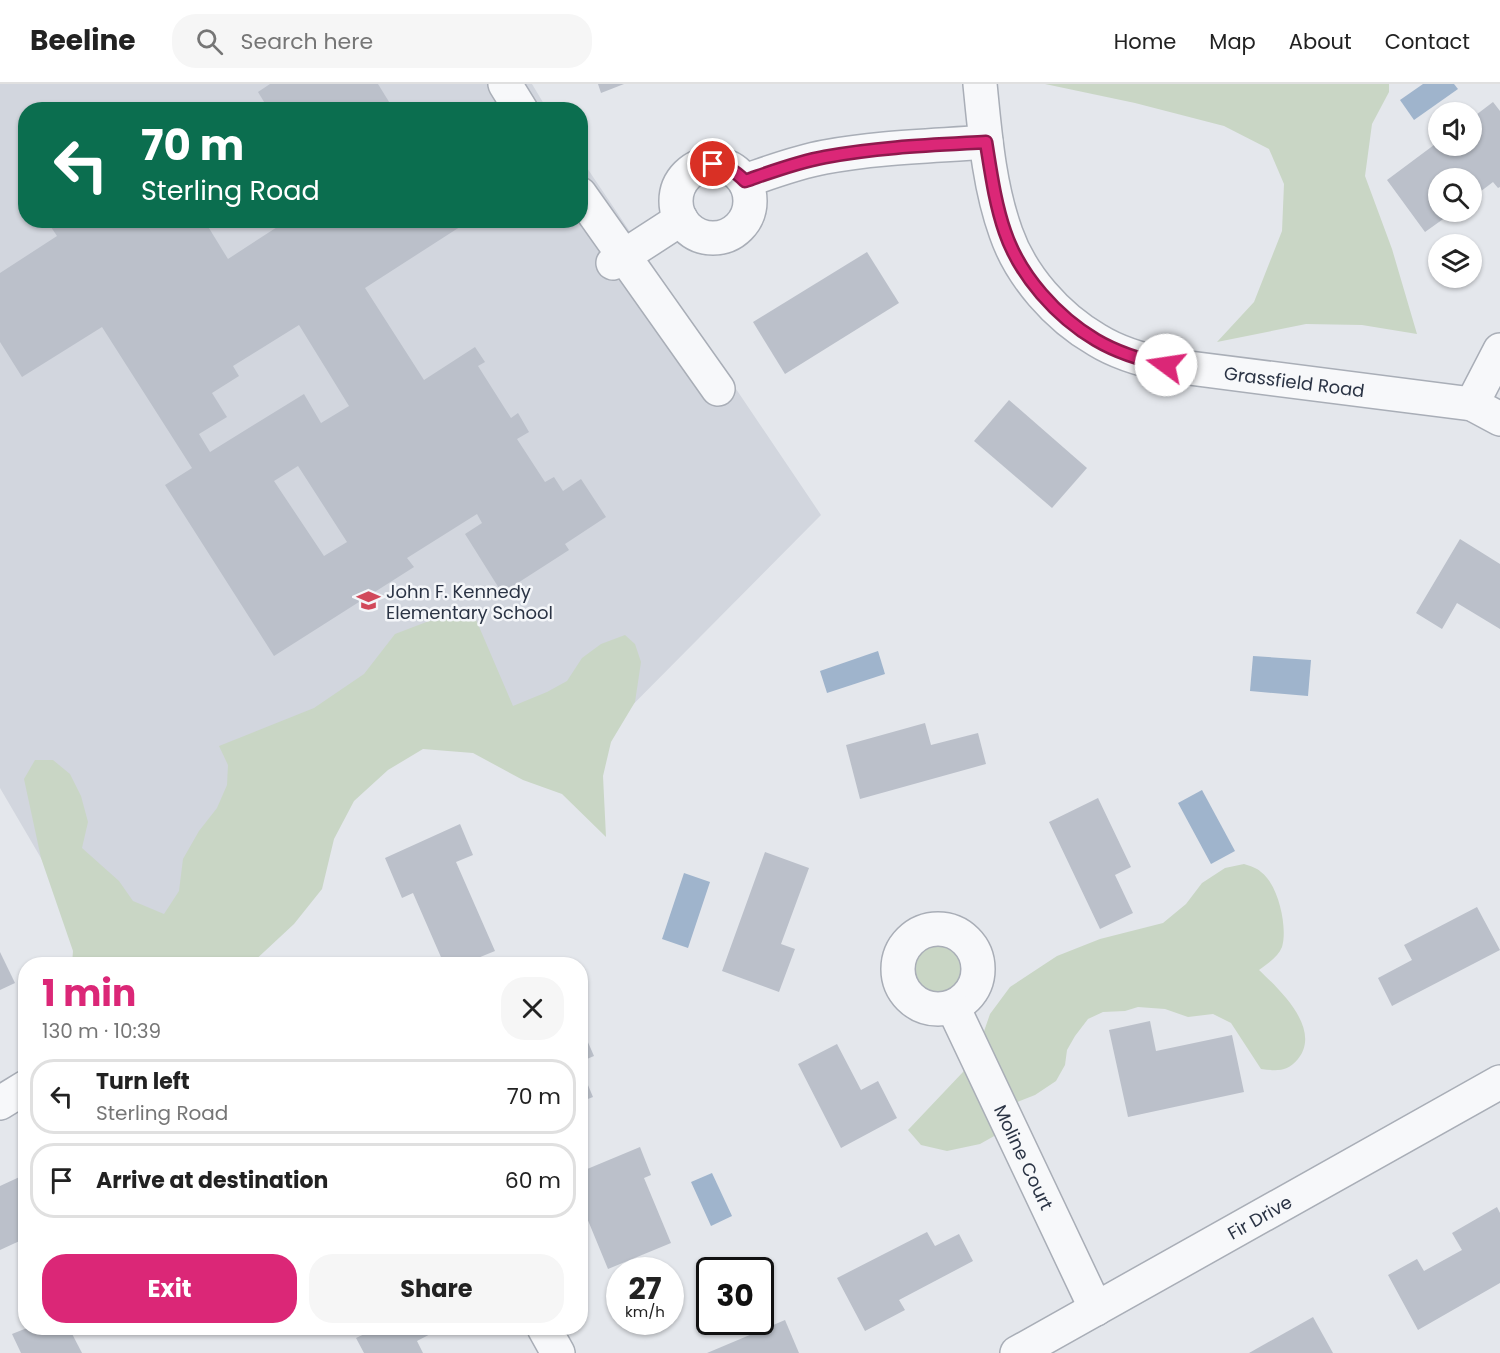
<!DOCTYPE html>
<meta charset="utf-8">
<style>
:root{--surface:#fff;--page:#f6f6f6;--text:#222;--muted:#767676;--line:#e0e0e0;--accent:#db2777}
body{margin:0;font-family:Poppins,sans-serif;background:var(--page);color:var(--text);height:100vh;display:flex;flex-direction:column;font-size:22px;white-space:nowrap}
*{box-sizing:border-box;margin:0}
p{font-size:20px;color:var(--muted)}
.icon{flex:none;width:33px;height:33px;fill:none;stroke:currentColor;stroke-width:2;stroke-linecap:round;stroke-linejoin:round}
.map{position:relative;flex:1;overflow:hidden}
.drawer{position:absolute;left:18px;top:873px;width:570px;height:378px;display:flex;flex-direction:column;background:var(--surface);border-radius:24px;box-shadow:0 2px 4px #0004}
.drawer>*{flex:none}
.guide{position:absolute;left:18px;top:18px;width:570px;height:126px;border-radius:24px;box-shadow:0 2px 4px #0004;background:#0b6e4f;color:#fff;overflow:hidden}
.tools{position:absolute;left:1428px;top:18px;display:grid;gap:12px}
.tools a{display:grid;place-items:center;width:54px;height:54px;border-radius:50%;background:var(--surface);box-shadow:0 2px 4px #0004;font-size:30px}
.speed{position:absolute;left:606px;top:1173px;display:flex;gap:12px;font-size:30px;font-weight:700;text-align:center}
.speed>*{display:grid;place-content:center;width:78px;height:78px;border-radius:50%;background:var(--surface);box-shadow:0 2px 4px #0004;line-height:1}
.speed small{font-size:15px;font-weight:400}
.speed .limit{border:3px solid #111;border-radius:9px;background:#fff;color:#111}
.pin{position:absolute;display:grid;place-items:center;width:51px;height:51px;color:#fff;margin:-26px;border:3px solid #fff;border-radius:50%;box-shadow:0 2px 6px #0007}
.me{position:absolute;width:66px;margin:-33px;rotate:284deg;stroke-linejoin:round;filter:drop-shadow(0 0 4px #0008)}
.turn{display:flex;align-items:center;gap:21px;height:126px;padding:0 24px;font-size:27px}
.turn .icon{width:78px;height:78px;stroke-width:2.5}
.turn b{display:block;font-size:42px;line-height:51px}
.round{display:grid;place-items:center;flex:none;width:63px;height:63px;border-radius:24px;background:var(--page)}
.headline{display:flex;align-items:center;justify-content:space-between;height:102px;padding:0 24px}
h1{font-size:36px;font-weight:700;line-height:45px;color:var(--accent)}
.cta{display:flex;gap:12px;margin-top:auto;padding:12px 24px}
.cta a{flex:1;height:69px;border-radius:24px;background:var(--accent);color:#fff;font-size:24px;font-weight:700;line-height:69px;text-align:center}
.cta a+a{background:var(--page);color:var(--text)}
ul{padding:0;list-style:none}
li{display:flex;align-items:center;gap:18px;height:75px;margin:0 12px 9px;padding:0 12px;border:3px solid var(--line);border-radius:24px}
li div{flex:1}
li b{display:block;font-size:22px}
li em{font-style:normal}
header{display:flex;align-items:center;gap:36px;box-sizing:border-box;height:84px;padding:0 30px;background:var(--surface);border-bottom:2px solid var(--line)}
header strong{font-size:28px}
nav{display:flex;gap:33px;margin-inline-start:auto;font-size:21px}
.search{width:420px;height:54px;background:var(--page);display:flex;align-items:center;gap:15px;box-sizing:border-box;padding:0 21px;border-radius:24px;color:var(--muted);font-size:22px}
.map>svg:first-child{display:block}
.built{fill:#d2d6de}
.green{fill:#c9d6c5}
.water{fill:#9fb4cc}
.building{fill:#bbc0ca;fill-rule:evenodd}
.lines{fill:none;stroke-linecap:round;stroke-linejoin:round}
.minor-casing{stroke:#a9aeb7;stroke-width:36}
.minor{stroke:#f7f8fa;stroke-width:33}
.route-casing{stroke:#8e194d;stroke-width:15}
.route{stroke:#db2777;stroke-width:10}
.labels{text-anchor:middle;dominant-baseline:central;stroke-width:5;stroke-linejoin:round;paint-order:stroke}
.street-label{font-size:18px;fill:#2b3445;stroke:#f4f6f9}
.poi-label{font-size:18px;fill:#2b3445;stroke:#f4f6f9;text-anchor:start}
</style>
<header>
<strong>Beeline</strong>
<div class="search"><svg class="icon" aria-label="search" viewBox="0 0 24 24"><circle cx="10" cy="10" r="6"/><path d="M15 15l6 6"/></svg>Search here</div>
<nav><a>Home</a><a>Map</a><a>About</a><a>Contact</a></nav>
</header>
<div class="map">
<svg width="1500" height="1269" viewBox="0 0 1500 1269">
<rect width="100%" height="100%" fill="#e4e7ec"/>
<path class="built" d="M0 0H532L547 25 26 26V136H580L581 75 821 431 571 683 458 603 103 880 0 704Z"/>
<g class="green">
<path d="M1045 0H1389V8L1372 40 1365 92 1392 165 1417 250 1362 241 1306 240 1217 258 1254 218 1282 147 1284 100 1269 65 1224 42 1135 19Z"/>
<path d="M474 531 513 622 547 608 567 597 582 574 601 560 625 551 635 560 641 578 635 618 611 658 603 692 606 753 562 710 523 696 473 669 423 665 388 686 354 717 334 755 322 805 294 840 251 880H72L73 867 41 774 24 695 35 676H53L70 690 81 712 88 738 82 764 119 797 133 817 164 830 179 807 183 775 199 747 217 724 227 701 228 681 219 662 314 624 364 590 395 550 429 537Z"/>
<path d="M1244 780C1250 782 1257 784 1261 788 1278 800 1288 843 1282 863 1278 873 1267 880 1259 886 1280 906 1322 945 1298 975 1287 988 1277 987 1261 985L1231 939 1213 930 1188 933 1165 925 1138 923 1125 927 1103 928 1088 935 1075 952 1067 966 1065 981 1056 997 1035 1011 1012 1020 996 1051 980 1060 947 1067 921 1061 908 1046 963 988 981 956 990 930 1010 903 1057 872 1100 855 1163 839 1186 820 1202 799 1225 784Z"/>
<circle cx="938" cy="885" r="33"/>
</g>
<g class="water">
<path d="M1423 0H1454L1458 5 1414 36 1400 16Z"/>
<path d="M878 567 885 590 827 609 820 587Z"/>
<path d="M1253 572 1311 576 1308 612 1250 607Z"/>
<path d="M1202 706 1235 767 1211 780 1178 719Z"/>
<path d="M684 789 710 798 688 864 662 855Z"/>
<path d="M712 1089 732 1132 711 1142 691 1098Z"/>
</g>
<g class="building">
<path d="M270 0H378L394 26H269L258 8Z"/>
<path d="M598 0H624L601 9Z"/>
<path d="M1493 18 1500 27V103L1498 104 1493 98 1472 114V94H1438V128H1453L1425 148 1387 96 1438 58V62H1472V34Z"/>
<path d="M54 136H204L228 175 288 136H465L466 139 365 204 424 296 475 263 485 278 478 282 511 334 518 329 529 348 517 355 545 398 554 393 563 407 581 395 606 433 565 460 569 466 502 509 465 450 482 439 477 430 407 474 414 483 274 572 165 401 192 384 102 243 22 293 0 258V189L57 152 49 140ZM299 241 349 322 321 339 304 310 210 368 199 350 227 333 212 309 239 292 233 282ZM298 382 347 458 324 472 274 397Z"/>
<path d="M867 168 899 219 785 290 753 238Z"/>
<path d="M1009 316 1087 384 1052 424 974 357Z"/>
<path d="M1460 455 1500 480V545L1457 519 1442 545 1416 529Z"/>
<path d="M925 639 931 661 978 649 986 680 860 715 846 661Z"/>
<path d="M1098 714 1131 783 1115 791 1133 829 1100 845 1049 738Z"/>
<path d="M460 740 473 771 456 778 495 867 463 880H444L413 809 402 814 385 774Z"/>
<path d="M765 768 809 784 781 860 795 865 779 908 722 887Z"/>
<path d="M1477 823 1500 866 1392 922 1378 894 1412 876 1404 861Z"/>
<path d="M0 868 15 899 0 906Z"/>
<path d="M1150 937 1156 967 1232 951 1244 1008 1128 1033 1109 946Z"/>
<path d="M580 940 594 972 580 978Z"/>
<path d="M837 960 861 1006 878 997 897 1034 841 1064 798 980Z"/>
<path d="M580 982 593 1013 580 1018Z"/>
<path d="M640 1063 651 1091 644 1094 671 1159 608 1185 580 1117V1088Z"/>
<path d="M26 1090V1154L0 1166V1102Z"/>
<path d="M1497 1123 1500 1129V1199L1418 1246 1388 1191 1417 1175 1424 1187 1462 1166 1452 1149Z"/>
<path d="M927 1148 935 1162 959 1150 973 1177 899 1216 905 1226 865 1247 837 1194Z"/>
<path d="M1313 1233 1333 1269H1249Z"/>
<path d="M785 1236 799 1269H707Z"/>
<path d="M27 1244H69L82 1269H21L12 1250Z"/>
<path d="M377 1244H439L440 1245 417 1257 423 1269H364L356 1254Z"/>
</g>
<g class="lines">
<defs>
<g id="minor">
<path d="M505 0 521 26"/>
<path id="s1" d="M980 0C985 50 989 102 1006 149 1021 192 1057 233 1097 256 1118 269 1142 276 1166 281L1472 320 1500 335"/>
<circle cx="713" cy="117" r="37"/>
<path d="M745 97C771 88 797 78 825 73 878 63 933 62 986 58"/>
<path d="M580 110 718 305"/>
<path d="M613 179 681 135"/>
<path d="M1472 320 1500 266"/>
<circle cx="938" cy="885" r="40"/>
<path id="s2" d="M953 923 1096 1225"/>
<path d="M0 1019 26 1003"/>
<path d="M544 1244 558 1269"/>
<path id="s3" d="M1017 1269 1500 998"/>
</g>
</defs>
<use href="#minor" class="minor-casing"/>
<use href="#minor" class="minor"/>
</g>
<g class="lines">
<defs>
<path id="route" d="M713 80C727 82 735 87 745 97 771 88 797 78 825 73 878 63 933 61 986 58 991 89 995 119 1005 148 1020 192 1057 233 1096 256 1118 269 1141 276 1166 281"/>
</defs>
<use href="#route" class="route-casing"/>
<use href="#route" class="route"/>
</g>
<defs>
<symbol id="school-bare" viewBox="-9 -9 18 18"><path d="M0-5L7-2L0 1L-7-2ZM-4 1L0 2.5L4 1V4Q0 6-4 4Z" fill="#d1495b" stroke="#f4f6f9" stroke-width="2.5" paint-order="stroke"/></symbol>
</defs>
<g fill-rule="evenodd">
<use href="#school-bare" x="352" y="500" width="33" height="33"/>
</g>
<g class="labels">
<g class="street-label">
<text stroke="none"><textPath href="#s1" startOffset="498">Grassfield Road</textPath></text>
<text stroke="none"><textPath href="#s2" startOffset="166">Moline Court</textPath></text>
<text stroke="none"><textPath href="#s3" startOffset="278">Fir Drive</textPath></text>
</g>
<g class="poi-label">
<text x="386" y="507">John F. Kennedy<tspan x="386" dy="21">Elementary School</tspan></text>
</g>
</g>
</svg>
<div class="tools">
<a><svg class="icon" aria-label="sound" viewBox="0 0 24 24"><path d="M4 9h4l5-4v14l-5-4H4zM17 9q2 3 0 6"/></svg></a>
<a><svg class="icon" aria-label="search" viewBox="0 0 24 24"><circle cx="10" cy="10" r="6"/><path d="M15 15l6 6"/></svg></a>
<a><svg class="icon" aria-label="layers" viewBox="0 0 24 24"><path d="M12 4l9 5-9 5-9-5zM3 14l9 5 9-5"/></svg></a>
</div>
<div class="speed"><div>27<small>km/h</small></div><div class="limit">30</div></div>
<div class="pin" style="left:713px;top:80px;background:#d93025"><svg class="icon" aria-label="arrive" viewBox="0 0 24 24"><path d="M6 21V4h12l-3 4 3 4H6"/></svg></div>
<svg class="me" style="left:1166px;top:281px" viewBox="-20 -20 40 40"><circle r="19" fill="#fff"/><path d="M0-13L10 11 0 6-10 11z" fill="#db2777"/></svg>
<div class="guide">
<div class="turn"><svg class="icon" aria-label="left" viewBox="0 0 24 24"><path d="M17 20v-9H6M10 6l-5 5 5 5"/></svg><div><b>70 m</b>Sterling Road</div></div>
</div>
<section class="drawer">
<div class="headline"><div><h1>1 min</h1><p>130 m · 10:39</p></div><a class="round"><svg class="icon" aria-label="close" viewBox="0 0 24 24"><path d="M6 6l12 12M18 6L6 18"/></svg></a></div>
<ul>
<li><svg class="icon" aria-label="left" viewBox="0 0 24 24"><path d="M17 20v-9H6M10 6l-5 5 5 5"/></svg><div><b>Turn left</b><p>Sterling Road</p></div><em>70 m</em></li>
<li><svg class="icon" aria-label="arrive" viewBox="0 0 24 24"><path d="M6 21V4h12l-3 4 3 4H6"/></svg><div><b>Arrive at destination</b></div><em>60 m</em></li>
</ul>
<div class="cta"><a>Exit</a><a>Share</a></div>
</section>
</div>
